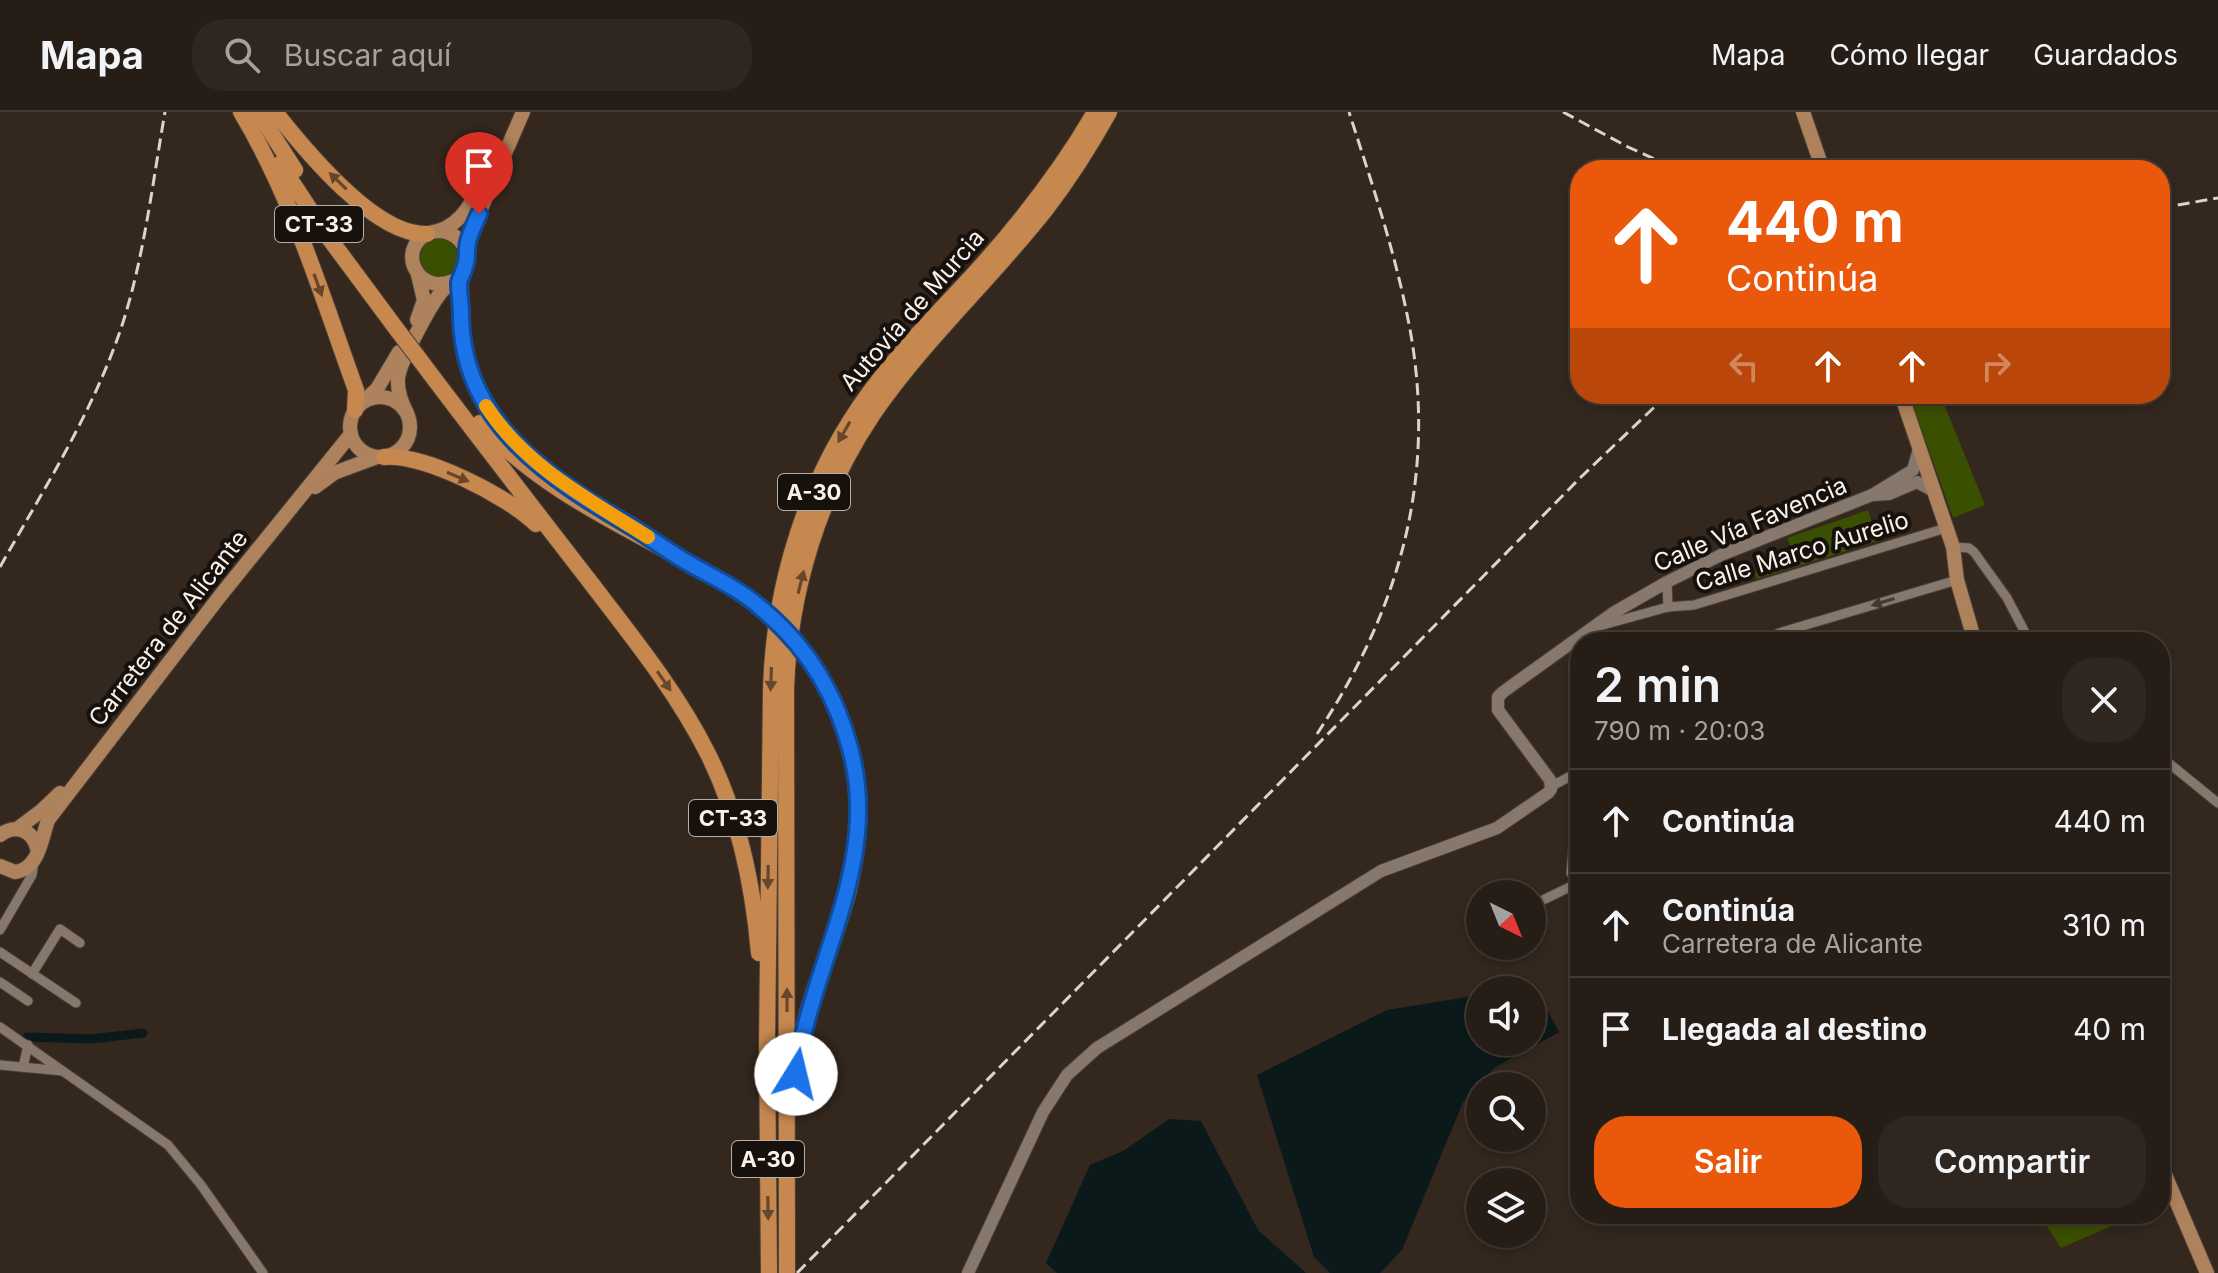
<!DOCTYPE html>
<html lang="es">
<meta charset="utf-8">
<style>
:root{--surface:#261d16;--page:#2e261f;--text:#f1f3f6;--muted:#a4a2a1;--line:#423b35;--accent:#ea580c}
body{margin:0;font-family:Inter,sans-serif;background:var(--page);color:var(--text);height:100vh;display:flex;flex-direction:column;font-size:30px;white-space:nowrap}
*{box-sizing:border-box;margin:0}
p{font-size:26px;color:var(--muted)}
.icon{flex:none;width:44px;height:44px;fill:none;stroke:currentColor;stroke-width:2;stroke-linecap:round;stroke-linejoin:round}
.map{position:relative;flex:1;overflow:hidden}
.side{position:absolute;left:1570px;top:520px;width:600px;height:592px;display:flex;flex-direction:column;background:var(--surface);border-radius:32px;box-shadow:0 4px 12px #0003,0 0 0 2px var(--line)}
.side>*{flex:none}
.hud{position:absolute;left:1570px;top:48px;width:600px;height:244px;border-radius:32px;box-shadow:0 4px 12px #0003,0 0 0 2px var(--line);background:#ea580c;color:#fff;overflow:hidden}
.needle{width:52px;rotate:137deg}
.fabs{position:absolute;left:1466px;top:768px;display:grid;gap:16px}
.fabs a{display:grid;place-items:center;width:80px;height:80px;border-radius:50%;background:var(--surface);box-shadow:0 4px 12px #0003,0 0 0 2px var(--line);font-size:40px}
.pin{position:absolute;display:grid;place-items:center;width:68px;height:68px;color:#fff;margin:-82px -34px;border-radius:50% 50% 50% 0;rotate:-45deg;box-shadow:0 0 8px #0007}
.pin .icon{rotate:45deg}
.me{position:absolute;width:88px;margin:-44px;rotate:9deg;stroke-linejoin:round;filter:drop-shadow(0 0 6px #0008)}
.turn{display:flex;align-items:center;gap:28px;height:168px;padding:0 24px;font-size:36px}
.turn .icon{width:104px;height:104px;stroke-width:2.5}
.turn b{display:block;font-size:56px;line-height:68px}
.lanes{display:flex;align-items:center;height:76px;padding:0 24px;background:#0003;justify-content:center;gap:40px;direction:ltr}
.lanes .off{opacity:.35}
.round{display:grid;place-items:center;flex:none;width:84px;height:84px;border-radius:32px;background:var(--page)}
.overview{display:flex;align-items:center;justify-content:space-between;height:136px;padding:0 24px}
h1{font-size:48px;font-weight:600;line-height:60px}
.cta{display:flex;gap:16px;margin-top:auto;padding:16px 24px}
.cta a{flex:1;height:92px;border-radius:32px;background:var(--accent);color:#fff;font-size:32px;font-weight:600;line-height:92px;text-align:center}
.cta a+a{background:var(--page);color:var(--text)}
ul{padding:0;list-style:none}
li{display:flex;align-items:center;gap:24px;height:104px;padding:0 24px;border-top:2px solid var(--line)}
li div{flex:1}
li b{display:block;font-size:30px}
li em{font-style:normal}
header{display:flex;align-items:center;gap:48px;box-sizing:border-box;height:112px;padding:0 40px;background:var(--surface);border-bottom:2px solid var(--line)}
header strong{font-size:38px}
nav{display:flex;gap:44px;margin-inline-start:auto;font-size:28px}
.search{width:560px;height:72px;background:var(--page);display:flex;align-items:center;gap:20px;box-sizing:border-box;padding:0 28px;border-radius:32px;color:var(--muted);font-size:30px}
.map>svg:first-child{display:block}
.green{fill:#3b4f00}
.water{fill:#0b191b}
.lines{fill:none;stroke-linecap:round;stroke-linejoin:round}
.canal{stroke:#0b191b;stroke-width:9}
.street-casing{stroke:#4c423a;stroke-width:11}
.secondary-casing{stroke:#4c423a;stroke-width:14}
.primary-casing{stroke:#4c423a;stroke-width:16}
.highway-casing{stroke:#4c423a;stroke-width:18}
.street{stroke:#86786d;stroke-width:9}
.secondary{stroke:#86786d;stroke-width:12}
.primary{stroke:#ad825c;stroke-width:14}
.highway{stroke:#c78850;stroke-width:16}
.rail{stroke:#dcd3cc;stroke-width:3;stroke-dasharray:12 6;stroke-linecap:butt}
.highway-bridge-casing{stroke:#4c423a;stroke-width:18;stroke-linecap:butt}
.highway-bridge{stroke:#c78850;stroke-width:16}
.oneway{fill:#66472b}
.oneway2{fill:#433a33}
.route-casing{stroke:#114b97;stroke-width:20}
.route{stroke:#1a73e8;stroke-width:14}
.slow{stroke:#f59e0b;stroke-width:14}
.labels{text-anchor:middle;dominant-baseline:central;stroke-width:8;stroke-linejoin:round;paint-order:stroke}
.shield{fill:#17110d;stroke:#b6aea8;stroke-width:2}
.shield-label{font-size:22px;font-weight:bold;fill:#faf1eb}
.street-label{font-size:24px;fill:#faf1eb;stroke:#17110d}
</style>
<header>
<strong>Mapa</strong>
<div class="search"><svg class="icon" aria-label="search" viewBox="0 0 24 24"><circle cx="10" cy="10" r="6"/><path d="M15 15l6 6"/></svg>Buscar aquí</div>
<nav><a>Mapa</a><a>Cómo llegar</a><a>Guardados</a></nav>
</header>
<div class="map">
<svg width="2218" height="1161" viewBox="0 0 2218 1161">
<rect width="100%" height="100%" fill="#33271e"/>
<g class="green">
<circle cx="439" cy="146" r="19"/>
<path d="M1909 282H1940L1985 393 1953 406Z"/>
<path d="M1868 398 1878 429 1757 467 1755 461 1792 439 1787 426Z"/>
<path d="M2039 1102H2139L2061 1136Z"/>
</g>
<g class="water">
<path d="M1534 874 1559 920 1494 956 1463 990 1402 1138 1380 1161H1330L1314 1145 1257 963 1387 898 1480 883V930H1532V878H1511Z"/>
<path d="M1169 1007 1201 1009 1258 1118 1306 1161H1057L1046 1151 1090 1053 1125 1038Z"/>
</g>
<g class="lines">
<path class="canal" d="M27 925 91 927 143 921"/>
<defs>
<g id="street">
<path d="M1953 435 1969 436 1974 440 2007 486 2030 530"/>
<path d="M1668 495 1694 493 1946 416"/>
<path d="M1599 514 1668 495 1667 470"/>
<path d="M1760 530 1779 521 1957 468"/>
<path d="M2160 644 2218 691"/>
<path d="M1574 664 1579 672 1571 761 1577 771"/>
<path d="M1552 674 1580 659"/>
<path d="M1543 788 1580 770"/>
<path d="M0 818 32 763 34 750"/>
<path d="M0 840 76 891"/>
<path d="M32 862 60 817 80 831"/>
<path d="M0 870 28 889"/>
<path d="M0 915 168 1033 201 1073 263 1161"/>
<path d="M0 953 63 959"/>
<path d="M23 955 28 933"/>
</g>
<g id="secondary">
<path d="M1872 383 1889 382 1917 370 1932 378"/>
<path d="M968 1161 1043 1000 1067 963 1097 936 1381 759 1497 716 1548 681 1551 677 1550 668 1498 598V585L1503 580 1613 501 1667 470 1721 443 1872 383 1913 358 1919 337"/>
</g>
<g id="primary">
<path d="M1803 0 1823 58"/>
<path d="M438 119C464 111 475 85 485 63"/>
<path d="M467 142 470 122 523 0"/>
<path d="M417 208 424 188 418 163"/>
<path d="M1901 282 1953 435 1957 468 1975 530"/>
<circle cx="380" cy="315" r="30"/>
<path d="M365 288 377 277 399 240"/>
<path d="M407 301C401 290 397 279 398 266 400 249 431 192 442 179 451 170 463 165 466 152 471 130 447 112 427 122 396 138 418 184 453 169"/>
<path d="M315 375 334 361 377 345"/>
<path d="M17 717 41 699 60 681"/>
<path d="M0 723C15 712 32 717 37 736"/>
<path d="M0 754 15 760C39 757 41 728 48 708L220 484 351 322"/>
<path d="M2160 1051 2207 1161"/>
</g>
<g id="highway">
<path d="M241 0C293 87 322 184 356 278L355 298"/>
<path d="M258 0 295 58"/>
<path d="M275 0C305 38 375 124 427 122"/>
<path d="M280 52 326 122 398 219"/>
<path d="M463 161C459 171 461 180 461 191 461 257 481 299 528 344"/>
<path d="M417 244C474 320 533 396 591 471 633 526 677 580 708 642 739 704 753 772 759 841"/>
<path d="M480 311C557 396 669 430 761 495"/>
<path d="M384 345C424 342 506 383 536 412"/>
<path d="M796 965C799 942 802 920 808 899 819 858 839 819 849 777 869 695 855 614 808 544"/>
<path d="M769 1161 767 934 771 577C774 472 807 365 870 280 901 238 939 200 975 161 1020 111 1061 59 1095 0"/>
<path d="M787 1161 786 577C789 481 819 382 873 302 924 228 991 167 1046 97 1069 67 1090 34 1109 0"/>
</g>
</defs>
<use href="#street" class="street-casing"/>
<use href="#secondary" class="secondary-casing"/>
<use href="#primary" class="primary-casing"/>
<use href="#highway" class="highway-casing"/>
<use href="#street" class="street"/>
<use href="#secondary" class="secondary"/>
<use href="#primary" class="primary"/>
<use href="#highway" class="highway"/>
<g class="rail">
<path d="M1563 0 1628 35 1679 58"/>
<path d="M2160 96 2218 86"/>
<path d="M0 455C46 373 97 294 125 204 145 138 153 68 165 0"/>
<path d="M1317 622C1397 501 1435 374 1412 229 1399 151 1373 75 1349 0"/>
<path d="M797 1161 1581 365 1668 282"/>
</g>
<defs>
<g id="highway-bridge">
<path d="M398 219 417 244"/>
<path d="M761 495 808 544"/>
</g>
</defs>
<use href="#highway-bridge" class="highway-bridge-casing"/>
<use href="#highway-bridge" class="highway-bridge"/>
</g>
<defs><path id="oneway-solid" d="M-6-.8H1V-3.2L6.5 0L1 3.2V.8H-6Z" transform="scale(2)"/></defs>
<g class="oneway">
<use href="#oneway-solid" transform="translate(338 69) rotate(-136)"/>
<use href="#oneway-solid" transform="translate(318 173) rotate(70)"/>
<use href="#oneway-solid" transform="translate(844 320) rotate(120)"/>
<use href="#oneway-solid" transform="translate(458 365) rotate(23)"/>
<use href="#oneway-solid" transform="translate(801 470) rotate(-76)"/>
<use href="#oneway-solid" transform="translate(771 567) rotate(92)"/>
<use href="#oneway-solid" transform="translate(664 569) rotate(55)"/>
<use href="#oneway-solid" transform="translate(768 765) rotate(91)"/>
<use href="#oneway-solid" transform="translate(787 888) rotate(-90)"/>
<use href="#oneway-solid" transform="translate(768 1096) rotate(89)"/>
</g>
<use class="oneway2" href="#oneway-solid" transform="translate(1883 490) rotate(163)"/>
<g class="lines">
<defs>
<path id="route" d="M479 102C475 111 470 121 468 130 466 138 468 147 465 154 464 160 460 165 459 171 459 181 461 192 461 202 461 311 550 367 634 416 653 428 671 441 690 452 715 466 741 478 762 497 808 535 838 586 852 644 879 756 810 854 796 962"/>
</defs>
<use href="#route" class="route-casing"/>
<use href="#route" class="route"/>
<path class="slow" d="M486 294C526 355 588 387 648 425"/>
</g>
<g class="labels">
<g class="shield">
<rect x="275" y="94" width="88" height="36" rx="6"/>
<rect x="778" y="362" width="72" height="36" rx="6"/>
<rect x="689" y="688" width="88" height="36" rx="6"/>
<rect x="732" y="1029" width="72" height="36" rx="6"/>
</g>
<g class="shield-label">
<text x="319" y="112">CT-33</text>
<text x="814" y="380">A-30</text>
<text x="733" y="706">CT-33</text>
<text x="768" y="1047">A-30</text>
</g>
<g class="street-label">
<text transform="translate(912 198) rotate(-49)">Autovía de Murcia</text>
<text transform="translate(1750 412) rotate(-23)">Calle Vía Favencia</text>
<text transform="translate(1802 439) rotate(-17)">Calle Marco Aurelio</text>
<text transform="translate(168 516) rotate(-52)">Carretera de Alicante</text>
</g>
</g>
</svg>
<div class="fabs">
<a><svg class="needle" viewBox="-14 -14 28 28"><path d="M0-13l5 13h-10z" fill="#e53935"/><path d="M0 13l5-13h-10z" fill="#a4a2a1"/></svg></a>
<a><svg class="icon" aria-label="sound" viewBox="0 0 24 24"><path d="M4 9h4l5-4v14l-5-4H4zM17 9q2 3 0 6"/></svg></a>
<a><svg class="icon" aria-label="search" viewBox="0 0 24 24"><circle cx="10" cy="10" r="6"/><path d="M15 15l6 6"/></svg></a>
<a><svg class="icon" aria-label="layers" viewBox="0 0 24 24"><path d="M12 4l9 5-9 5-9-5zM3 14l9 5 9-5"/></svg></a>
</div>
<div class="pin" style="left:479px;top:102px;background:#d93025"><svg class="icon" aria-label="arrive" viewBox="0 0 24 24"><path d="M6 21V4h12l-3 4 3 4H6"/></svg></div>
<svg class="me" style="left:796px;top:962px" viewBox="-20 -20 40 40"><circle r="19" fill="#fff"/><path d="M0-13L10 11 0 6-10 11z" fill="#1a73e8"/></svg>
<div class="hud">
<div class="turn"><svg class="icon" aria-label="ahead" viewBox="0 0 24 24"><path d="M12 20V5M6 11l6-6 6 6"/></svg><div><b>440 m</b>Continúa</div></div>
<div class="lanes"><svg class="icon off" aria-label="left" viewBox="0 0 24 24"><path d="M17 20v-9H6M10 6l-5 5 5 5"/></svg><svg class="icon" aria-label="ahead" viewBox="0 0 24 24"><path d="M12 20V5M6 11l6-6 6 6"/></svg><svg class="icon" aria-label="ahead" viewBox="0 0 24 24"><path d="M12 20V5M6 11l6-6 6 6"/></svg><svg class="icon off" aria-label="right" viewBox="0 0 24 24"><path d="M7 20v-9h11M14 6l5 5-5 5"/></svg></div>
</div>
<section class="side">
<div class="overview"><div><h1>2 min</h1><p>790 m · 20:03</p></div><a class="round"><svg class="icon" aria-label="close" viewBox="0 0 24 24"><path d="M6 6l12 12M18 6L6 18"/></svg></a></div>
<ul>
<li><svg class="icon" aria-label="ahead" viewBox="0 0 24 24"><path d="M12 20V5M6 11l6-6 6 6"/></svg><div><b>Continúa</b></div><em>440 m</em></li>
<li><svg class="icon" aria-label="ahead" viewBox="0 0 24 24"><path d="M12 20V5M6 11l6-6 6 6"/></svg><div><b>Continúa</b><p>Carretera de Alicante</p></div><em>310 m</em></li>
<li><svg class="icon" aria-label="arrive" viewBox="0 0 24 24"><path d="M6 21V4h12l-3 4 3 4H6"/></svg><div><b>Llegada al destino</b></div><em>40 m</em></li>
</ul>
<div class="cta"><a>Salir</a><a>Compartir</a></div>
</section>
</div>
